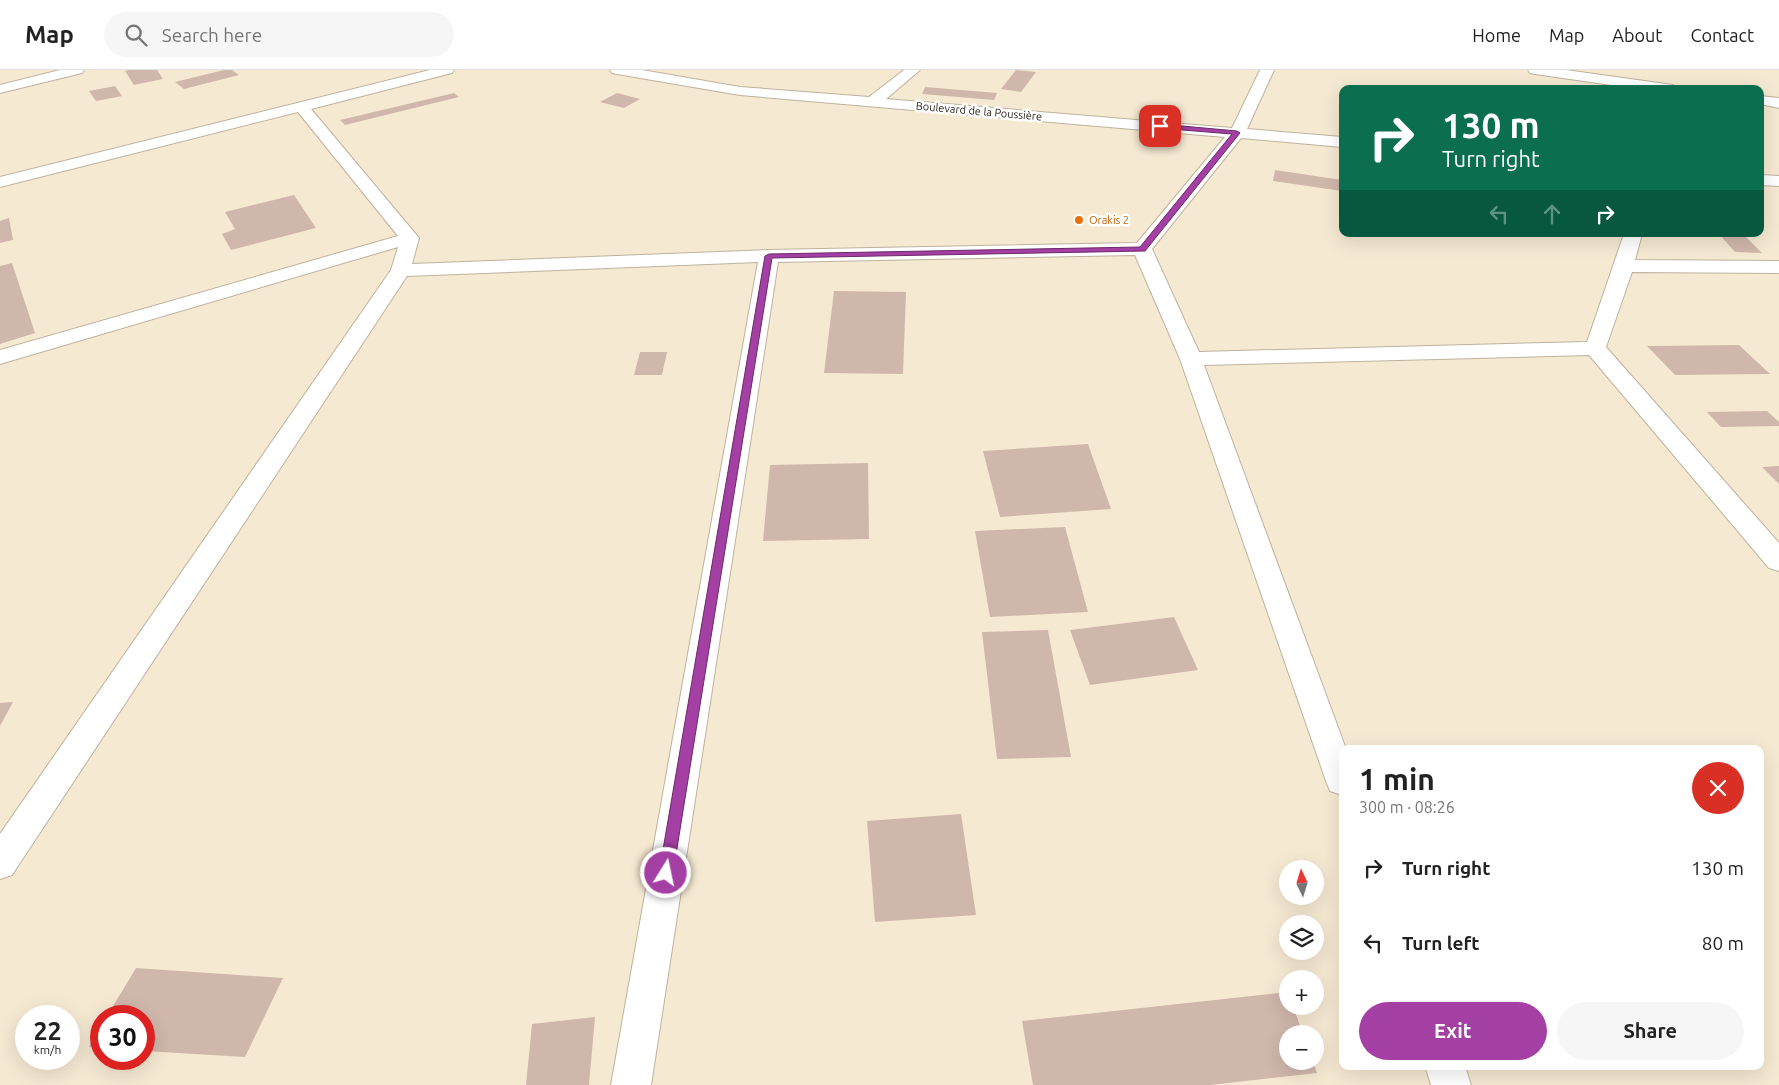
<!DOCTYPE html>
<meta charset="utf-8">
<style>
:root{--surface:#fff;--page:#f6f6f6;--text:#222;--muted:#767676;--line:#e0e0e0;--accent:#a43fa3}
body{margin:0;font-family:Ubuntu,sans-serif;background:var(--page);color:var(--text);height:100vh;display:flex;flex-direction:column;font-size:19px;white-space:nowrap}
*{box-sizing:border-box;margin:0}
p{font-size:16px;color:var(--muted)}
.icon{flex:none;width:28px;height:28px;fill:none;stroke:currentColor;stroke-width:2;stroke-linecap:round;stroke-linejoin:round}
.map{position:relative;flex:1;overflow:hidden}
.side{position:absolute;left:1339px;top:675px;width:425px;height:325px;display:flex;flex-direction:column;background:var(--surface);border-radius:10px;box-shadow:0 5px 20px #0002}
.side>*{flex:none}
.top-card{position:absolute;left:1339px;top:15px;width:425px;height:152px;border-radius:10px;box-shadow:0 5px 20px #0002;background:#0b6e4f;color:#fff;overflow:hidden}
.needle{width:32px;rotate:356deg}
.fabs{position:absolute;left:1279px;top:790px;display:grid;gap:10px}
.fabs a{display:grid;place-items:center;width:45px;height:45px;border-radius:50%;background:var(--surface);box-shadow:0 5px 20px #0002;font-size:25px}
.speed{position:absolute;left:15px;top:935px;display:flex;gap:10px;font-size:25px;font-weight:700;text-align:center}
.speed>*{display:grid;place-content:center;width:65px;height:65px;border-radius:50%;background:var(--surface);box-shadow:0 5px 20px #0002;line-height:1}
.speed small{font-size:12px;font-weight:400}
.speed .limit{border:8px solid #d22;background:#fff;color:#111}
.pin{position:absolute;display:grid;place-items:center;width:42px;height:42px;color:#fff;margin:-21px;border-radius:10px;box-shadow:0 2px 8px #0006}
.me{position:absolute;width:55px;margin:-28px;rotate:10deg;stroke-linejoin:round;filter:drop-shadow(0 0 4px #0008)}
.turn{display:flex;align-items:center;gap:18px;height:105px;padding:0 20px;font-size:22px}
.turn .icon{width:65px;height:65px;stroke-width:2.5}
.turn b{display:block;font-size:35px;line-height:42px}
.lanes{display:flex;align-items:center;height:48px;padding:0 20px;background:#0003;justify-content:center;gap:25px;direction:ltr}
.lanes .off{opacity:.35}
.round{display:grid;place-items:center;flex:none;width:52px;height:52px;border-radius:26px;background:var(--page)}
.summary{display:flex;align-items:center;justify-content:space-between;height:85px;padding:0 20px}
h1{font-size:30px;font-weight:700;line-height:38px}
.action{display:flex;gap:10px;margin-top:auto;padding:10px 20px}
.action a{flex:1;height:58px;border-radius:30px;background:var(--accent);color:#fff;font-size:20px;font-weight:700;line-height:58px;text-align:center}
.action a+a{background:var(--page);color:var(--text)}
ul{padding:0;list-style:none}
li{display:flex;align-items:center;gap:15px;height:75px;padding:0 20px}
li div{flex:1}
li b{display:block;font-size:19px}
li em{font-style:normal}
header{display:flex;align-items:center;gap:30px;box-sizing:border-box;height:70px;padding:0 25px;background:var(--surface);border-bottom:1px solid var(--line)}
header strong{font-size:24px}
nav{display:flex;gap:28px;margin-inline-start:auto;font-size:18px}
.search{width:350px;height:45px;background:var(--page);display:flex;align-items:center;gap:12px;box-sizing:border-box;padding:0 18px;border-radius:28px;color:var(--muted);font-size:19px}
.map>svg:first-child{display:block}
.building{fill:#d0b7ac}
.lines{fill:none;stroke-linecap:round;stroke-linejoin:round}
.street-casing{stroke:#bfb29d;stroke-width:2}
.street{fill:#fff;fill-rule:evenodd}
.route{fill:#a43fa3;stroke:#6b296a}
.food-dot{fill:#e8710a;stroke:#fff;stroke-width:2}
.labels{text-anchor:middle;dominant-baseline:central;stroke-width:5;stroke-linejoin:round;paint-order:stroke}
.far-street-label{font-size:11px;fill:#231e16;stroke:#fff}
.far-food-label{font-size:11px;fill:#c56008;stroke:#fff;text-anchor:start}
</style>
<header>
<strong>Map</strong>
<div class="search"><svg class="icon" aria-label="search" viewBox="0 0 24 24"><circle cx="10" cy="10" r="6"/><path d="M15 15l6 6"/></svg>Search here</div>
<nav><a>Home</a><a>Map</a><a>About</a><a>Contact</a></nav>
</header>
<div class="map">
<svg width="1779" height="1015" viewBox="0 0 1779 1015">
<rect width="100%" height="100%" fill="#f6e9d2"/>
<g class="building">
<path d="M129 0H157L163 9 134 15 125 1Z"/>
<path d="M224 0H232L239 5 184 19 175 12Z"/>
<path d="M1016 0 1036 2 1021 22 1001 19Z"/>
<path d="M115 16 122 26 96 31 89 21Z"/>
<path d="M925 17 997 23 994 30 922 24Z"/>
<path d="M454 23 459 27 345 55 340 50Z"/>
<path d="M617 23 640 29 624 38 600 32Z"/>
<path d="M1275 100 1342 110V121L1273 111Z"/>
<path d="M294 125 316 158 231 180 222 164 235 159 225 142Z"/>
<path d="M9 148 13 170 0 173V151Z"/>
<path d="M1719 164H1743L1762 183 1735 182Z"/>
<path d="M12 193 35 263 0 274V196Z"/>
<path d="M834 221 906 222 903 304 824 303Z"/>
<path d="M1739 275 1770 304 1675 305 1647 276Z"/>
<path d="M640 282H667L662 305H634Z"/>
<path d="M1767 341 1779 352V356L1721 357 1707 342Z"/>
<path d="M1088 374 1111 439 1000 447 983 381Z"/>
<path d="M868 393 869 469 763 471 770 395Z"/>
<path d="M1779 396V414L1762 397Z"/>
<path d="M1065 457 1088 542 990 547 975 461Z"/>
<path d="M1174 547 1198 600 1090 615 1070 560Z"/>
<path d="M1048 560 1071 687 997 689 982 562Z"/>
<path d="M13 632 0 656V633Z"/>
<path d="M961 744 976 845 875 852 867 751Z"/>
<path d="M136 898 283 908 245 987 144 981V946H107Z"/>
<path d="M1288 922V936H1293L1303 964H1288V991H1313L1317 1003 1210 1015H1033L1022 951Z"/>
<path d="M595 947 589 1015H526L532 954Z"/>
<path d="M101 957V978L89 977Z"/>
</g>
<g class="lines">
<defs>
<g id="street">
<path d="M60 0H84L82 3 0 23V15Z"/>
<path d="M430 0H454L452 3 311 39 419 168 412 194 769 180 1137 173 1225 67 740 25 617 4 612 3 610 0H642L740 17 869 27 904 0H920L886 29 1232 58 1260 0H1274L1247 59 1342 67V77L1241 68 1152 179 1199 282 1587 272 1624 164H1642L1635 190 1779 191V203L1632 202 1606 277 1779 473V501L1769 498 1589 285 1204 295 1346 679H1342V725L1330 721 1326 711 1180 289 1135 185 778 192 651 1015H611L758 192 407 206 12 805 0 809V764L391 200 398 177 0 294V280L398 166 298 42 0 117V107Z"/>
<path d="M1528 0H1566L1673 15 1680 19H1639L1535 4 1530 3Z"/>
<path d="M1760 26 1779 28V38L1760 34Z"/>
<path d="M1760 105 1779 106V116L1760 115Z"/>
<path d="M1425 996H1465L1471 1015H1431Z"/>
</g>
</defs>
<use href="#street" class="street-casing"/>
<use href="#street" class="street"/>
</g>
<path class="route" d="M1160 54 1237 61 1240 63 1145 181 772 188 673 803 671 808 666 810 661 808 659 803 765 186 769 184 1140 177 1232 64 1158 58V55Z"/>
<circle class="food-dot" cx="1079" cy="150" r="5"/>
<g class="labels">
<g class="far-street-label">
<text transform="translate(979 41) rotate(5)">Boulevard de la Poussière</text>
</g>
<g class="far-food-label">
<text x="1089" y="150">Orakis 2</text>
</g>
</g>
</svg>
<div class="fabs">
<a><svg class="needle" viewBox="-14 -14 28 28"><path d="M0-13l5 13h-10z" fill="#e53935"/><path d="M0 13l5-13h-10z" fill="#767676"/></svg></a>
<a><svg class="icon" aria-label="layers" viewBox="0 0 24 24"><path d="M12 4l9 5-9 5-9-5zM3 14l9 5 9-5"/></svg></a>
<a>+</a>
<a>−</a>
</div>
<div class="speed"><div>22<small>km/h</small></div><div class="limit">30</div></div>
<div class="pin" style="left:1160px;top:56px;background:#d93025"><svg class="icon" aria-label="arrive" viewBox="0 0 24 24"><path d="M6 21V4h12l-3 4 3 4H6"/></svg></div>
<svg class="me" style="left:666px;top:803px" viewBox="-20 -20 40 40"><circle r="17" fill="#a43fa3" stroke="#fff" stroke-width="3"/><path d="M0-11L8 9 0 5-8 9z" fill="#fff"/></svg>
<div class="top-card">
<div class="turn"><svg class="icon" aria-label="right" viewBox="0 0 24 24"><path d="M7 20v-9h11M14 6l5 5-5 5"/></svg><div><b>130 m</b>Turn right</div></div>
<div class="lanes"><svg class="icon off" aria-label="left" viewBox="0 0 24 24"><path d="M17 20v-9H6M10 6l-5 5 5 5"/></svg><svg class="icon off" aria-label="ahead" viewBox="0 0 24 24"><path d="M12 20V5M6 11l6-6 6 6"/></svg><svg class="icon" aria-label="right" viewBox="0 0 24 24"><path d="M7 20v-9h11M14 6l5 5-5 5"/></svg></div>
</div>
<section class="side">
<div class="summary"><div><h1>1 min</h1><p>300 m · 08:26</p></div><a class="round" style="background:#d93025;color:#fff"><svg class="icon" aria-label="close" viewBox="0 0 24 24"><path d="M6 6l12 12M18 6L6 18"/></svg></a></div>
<ul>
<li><svg class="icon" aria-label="right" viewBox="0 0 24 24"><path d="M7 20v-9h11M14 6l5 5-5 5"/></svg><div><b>Turn right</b></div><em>130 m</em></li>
<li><svg class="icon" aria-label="left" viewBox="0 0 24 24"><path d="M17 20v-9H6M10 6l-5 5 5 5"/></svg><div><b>Turn left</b></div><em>80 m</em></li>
</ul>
<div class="action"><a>Exit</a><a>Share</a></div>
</section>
</div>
